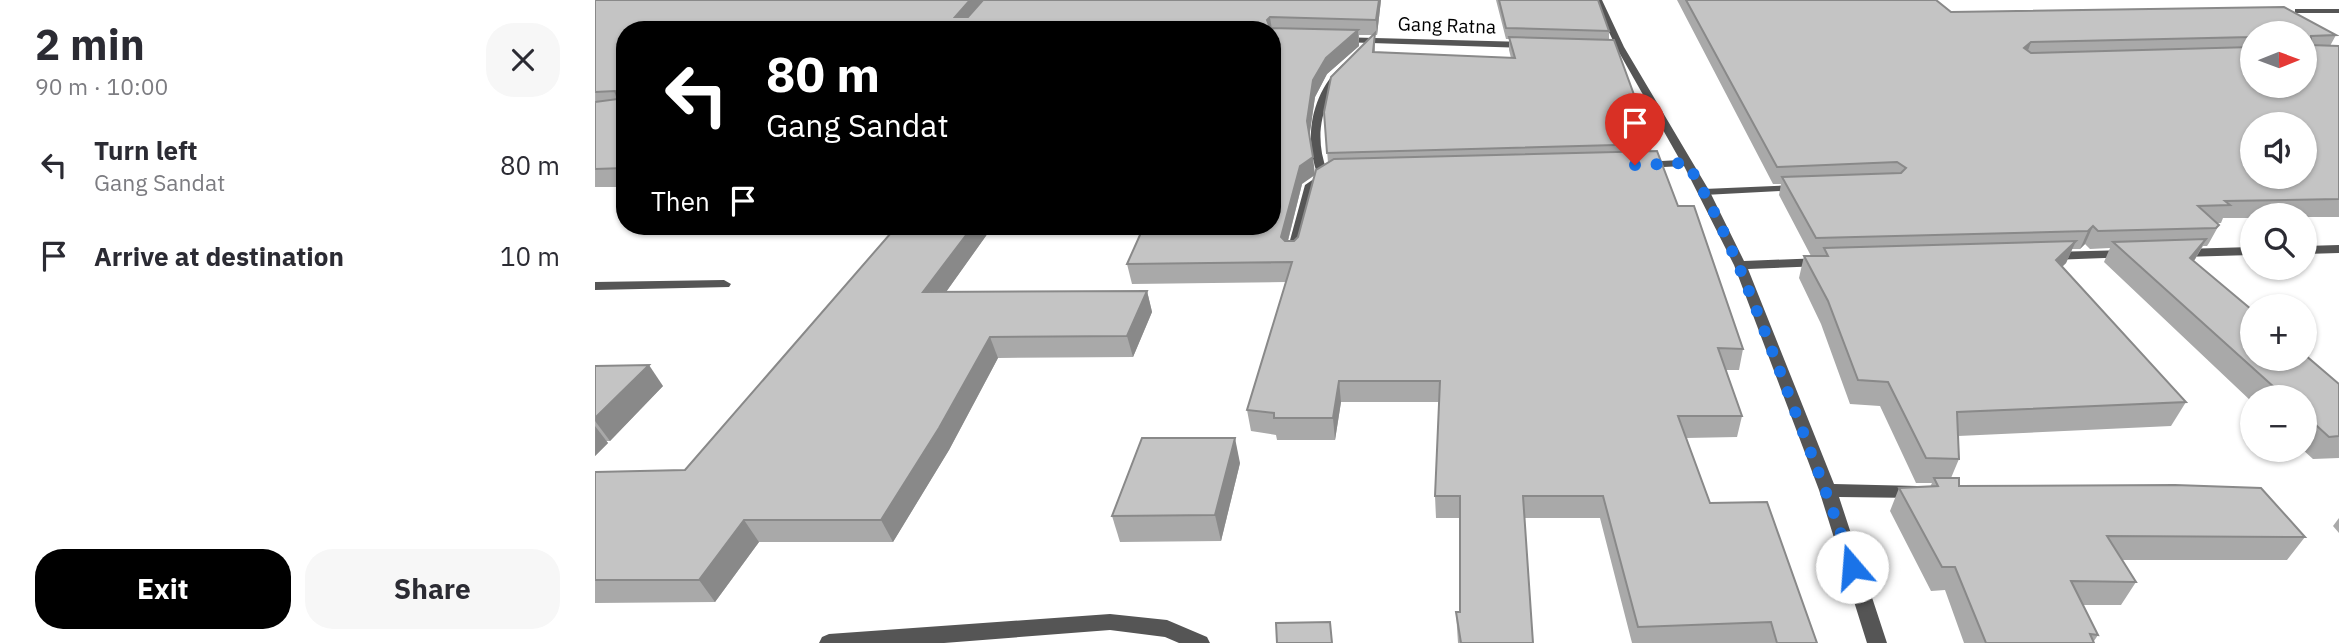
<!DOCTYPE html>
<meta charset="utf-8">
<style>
:root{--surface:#fff;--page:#f7f7f7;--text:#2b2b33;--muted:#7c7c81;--accent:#000}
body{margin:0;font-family:"IBM Plex Sans",sans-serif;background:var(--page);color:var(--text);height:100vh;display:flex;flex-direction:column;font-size:26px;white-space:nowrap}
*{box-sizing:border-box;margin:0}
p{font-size:23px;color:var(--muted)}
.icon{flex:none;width:38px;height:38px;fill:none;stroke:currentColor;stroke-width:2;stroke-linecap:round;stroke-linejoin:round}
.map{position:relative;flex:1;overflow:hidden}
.sheet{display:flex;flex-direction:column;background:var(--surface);width:595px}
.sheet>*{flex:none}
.top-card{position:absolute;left:21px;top:21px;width:665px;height:214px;border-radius:28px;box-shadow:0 2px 5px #0004;background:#000;color:#fff;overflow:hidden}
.needle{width:46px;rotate:89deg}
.fabs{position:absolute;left:1645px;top:21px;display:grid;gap:14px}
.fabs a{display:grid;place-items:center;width:77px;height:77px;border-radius:50%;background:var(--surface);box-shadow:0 2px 5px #0004;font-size:35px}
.pin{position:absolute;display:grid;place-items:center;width:60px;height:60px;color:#fff;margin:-72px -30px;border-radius:50% 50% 50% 0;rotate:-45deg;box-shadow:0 0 7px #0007}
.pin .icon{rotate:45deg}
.me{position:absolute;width:77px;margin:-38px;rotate:342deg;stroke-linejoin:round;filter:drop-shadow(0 0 5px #0008)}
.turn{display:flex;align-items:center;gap:24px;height:147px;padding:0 35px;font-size:32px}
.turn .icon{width:91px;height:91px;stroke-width:2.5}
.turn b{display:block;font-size:49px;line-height:60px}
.then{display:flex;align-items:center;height:66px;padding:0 35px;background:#0003;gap:14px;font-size:26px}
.round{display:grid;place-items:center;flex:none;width:74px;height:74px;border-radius:28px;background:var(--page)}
.overview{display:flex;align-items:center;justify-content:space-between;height:119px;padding:0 35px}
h1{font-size:42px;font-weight:800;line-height:52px}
.cta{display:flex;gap:14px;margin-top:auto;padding:14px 35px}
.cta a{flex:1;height:80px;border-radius:28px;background:var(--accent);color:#fff;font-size:28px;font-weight:800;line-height:80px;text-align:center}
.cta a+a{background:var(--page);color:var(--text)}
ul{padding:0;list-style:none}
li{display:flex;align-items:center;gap:21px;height:91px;padding:0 35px}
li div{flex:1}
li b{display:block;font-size:26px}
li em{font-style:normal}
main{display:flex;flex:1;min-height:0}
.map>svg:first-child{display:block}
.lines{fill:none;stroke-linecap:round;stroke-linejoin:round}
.lane{fill:#555;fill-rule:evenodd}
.street{fill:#555;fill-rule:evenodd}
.wall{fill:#a9a9a9;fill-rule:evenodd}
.shaded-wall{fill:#898989}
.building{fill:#c4c4c4;stroke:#898989;stroke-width:2;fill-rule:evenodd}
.route{stroke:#1a73e8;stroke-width:12;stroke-dasharray:0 21.6}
.labels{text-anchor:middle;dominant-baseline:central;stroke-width:5;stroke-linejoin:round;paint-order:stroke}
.far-street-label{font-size:19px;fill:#000;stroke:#fff}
</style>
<main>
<section class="sheet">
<div class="overview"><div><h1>2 min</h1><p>90 m · 10:00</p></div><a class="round"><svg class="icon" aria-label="close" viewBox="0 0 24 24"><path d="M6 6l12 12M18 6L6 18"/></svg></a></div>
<ul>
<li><svg class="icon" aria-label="left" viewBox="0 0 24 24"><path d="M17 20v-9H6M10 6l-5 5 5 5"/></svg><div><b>Turn left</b><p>Gang Sandat</p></div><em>80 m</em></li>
<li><svg class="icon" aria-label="arrive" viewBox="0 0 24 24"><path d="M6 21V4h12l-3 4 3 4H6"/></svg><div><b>Arrive at destination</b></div><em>10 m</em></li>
</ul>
<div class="cta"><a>Exit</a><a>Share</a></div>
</section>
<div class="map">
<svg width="1744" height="643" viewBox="0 0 1744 643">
<rect width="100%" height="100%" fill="#fff"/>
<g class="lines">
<path class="lane" d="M1202 185 1208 188 1206 190 1109 195 1103 192 1109 189Z"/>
<g class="street">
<path d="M999 0H1007L1029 47 1115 192 1149 261 1227 258 1233 262 1227 266 1153 269 1239 484 1322 486 1328 487 1331 492 1328 497 1322 498 1244 497 1292 643H1272L1224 490 1139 265 1089 166 1048 168 1042 165 1048 162 1085 160 1021 47Z"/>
<path d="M1703 9H1744V13H1700V9Z"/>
<path d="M742 37 931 42 935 45 931 48 745 42 741 39Z"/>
<path d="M748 64 756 66C729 96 717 132 732 171L740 174 721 187 703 255 701 258H693L691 255 710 185 723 176C708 137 717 92 748 64Z"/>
<path d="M1744 245V253L1710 254V246Z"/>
<path d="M1657 247V255L1587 257 1581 253 1587 249Z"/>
<path d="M1532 250 1536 251 1538 254 1536 257 1457 260 1451 256 1457 252Z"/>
<path d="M129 280 136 284 134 287 0 290V282Z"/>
<path d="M515 614 572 620 612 637 615 643H584L570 637 515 630 349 643H224L227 637 234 634Z"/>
</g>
</g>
<g class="wall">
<path d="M0 0H786L782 35H780V52L916 58 914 50V39H911L901 0H1003L1014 31V40L1057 144 1056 151 1148 349 1144 370H1131L1147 416 1142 437 1091 438 1115 503 1222 643H1037L1005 518H929L938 643H863L861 612H865V518H841L840 496 844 402H746L740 440H682L681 435 656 431 652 410 691 282 537 284 532 264 677 30H30V187H0ZM764 35H778L729 112 733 163 703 237 699 241H693L707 184 720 97 732 74 764 46Z"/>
<path d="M1082 0H1341L1356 12 1741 35 1735 46H1744V217H1710V215H1657V218H1628L1626 223H1622L1624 225 1614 243 1612 246H1608L1599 261 1744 384V458L1718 459 1708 450H1710V397H1657V402L1509 262 1515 248 1495 249 1490 244 1485 249H1477L1471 263 1467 267 1591 402 1576 426 1363 436 1364 459 1356 478 1364 486 1710 537 1692 560H1527L1541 582 1526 605H1488L1503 635 1499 641V643H1369L1350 590 1336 591 1295 511 1304 488 1335 487 1337 483H1321L1285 406 1255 404 1226 324 1204 278 1209 256H1216L1184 195 1186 184H1178ZM1657 33H1710L1657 86Z"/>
<path d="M398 226 351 292 552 291 557 312 538 357 403 358 354 450 298 542H164L120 602 0 603V472L90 470Z"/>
<path d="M0 366 68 386 15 441H11L13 443 0 456Z"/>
<path d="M645 463 626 541 525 542 517 516Z"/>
<path d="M1744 518V533L1738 526Z"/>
</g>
<g class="shaded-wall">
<path d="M375 0H392L367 30 360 17Z"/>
<path d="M784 0H786L782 35 781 20Z"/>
<path d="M675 17 677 30H674L672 20Z"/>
<path d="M763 30 764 46 732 74 720 97 714 139 712 121 718 80 731 58Z"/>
<path d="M1436 42 1431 56 1429 48Z"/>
<path d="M718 157 720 175 707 184 689 256 686 237 705 166Z"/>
<path d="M378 226H398L336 313 328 292Z"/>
<path d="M1498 226 1490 244 1485 249 1493 231Z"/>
<path d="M1611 239 1600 259 1585 278 1595 258Z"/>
<path d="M1481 241 1471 263 1451 282 1461 260Z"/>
<path d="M552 291 557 312 538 357 532 336Z"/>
<path d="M395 337 403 358 354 450 298 542 286 520Z"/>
<path d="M54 365 68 386 15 441 0 421V418Z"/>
<path d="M744 381 746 402 740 440 738 418Z"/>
<path d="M0 426 13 443 0 456Z"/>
<path d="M640 438 645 463 626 541 620 515Z"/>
<path d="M149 520 164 542 120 602 104 580Z"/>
</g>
<g class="building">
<path d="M0 0H375L360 17H373L388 0H784L781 20 675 17 672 20 675 28 763 30 731 58 718 80 712 121 718 157 705 166 686 237 690 241H699L703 237 721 170 739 159 1062 151 1083 206H1099L1148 349 1123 348 1147 416H1083L1115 503 1172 502 1222 643H1182L1176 622 1043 627 1008 496H928L938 643H866L861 612H865V496H840L845 381H744L738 418H679V413L652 410 697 262 532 264 549 226H677V30H30V168L0 169V102L23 99 20 91 0 92Z"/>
<path d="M904 0H1003L1014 31 911 28Z"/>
<path d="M1091 0H1341L1356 12 1689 7 1741 35 1716 36V45L1744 46V199L1630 201 1635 205 1603 206 1624 225 1621 228 1503 231 1498 226 1493 231 1221 238 1187 177 1306 173 1311 168 1302 162 1182 167ZM1657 33H1710V86H1657V47L1436 53 1429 48 1436 42 1657 37ZM1657 124H1710V177H1657Z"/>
<path d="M780 33 778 52 920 58 914 37 1019 40 1057 144 732 153 729 112 736 77Z"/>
<path d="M302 226H378L328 292 552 291 532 336 395 337 344 428 286 520H149L104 580H0V472L90 470Z"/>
<path d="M1611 239 1595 258 1657 310V359H1710V355L1744 384V436L1734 437 1710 415V397H1690L1518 242Z"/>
<path d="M1481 241 1461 260 1591 402 1362 412 1364 459 1331 458 1293 382 1263 380 1233 301 1209 256H1233L1229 248Z"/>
<path d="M54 365 0 418V366Z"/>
<path d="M547 438H640L620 515 517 516Z"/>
<path d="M1339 478H1364V486L1580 485 1666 488 1710 537 1512 536 1541 582 1476 581 1503 635 1495 634 1499 643H1391L1360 567H1347L1304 488 1343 486Z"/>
<path d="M735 622 737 643H682L681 623Z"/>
</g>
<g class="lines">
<path class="route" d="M1040 165 1092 163C1134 232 1160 307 1189 382 1212 444 1237 504 1257 567"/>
</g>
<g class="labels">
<g class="far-street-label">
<text transform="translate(852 25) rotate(2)">Gang Ratna</text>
</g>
</g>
</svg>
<div class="fabs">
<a><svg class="needle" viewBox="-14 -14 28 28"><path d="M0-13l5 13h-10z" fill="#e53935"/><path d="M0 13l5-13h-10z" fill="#7c7c81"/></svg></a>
<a><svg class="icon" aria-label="sound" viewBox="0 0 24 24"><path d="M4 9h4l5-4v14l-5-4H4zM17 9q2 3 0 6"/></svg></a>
<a><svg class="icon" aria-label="search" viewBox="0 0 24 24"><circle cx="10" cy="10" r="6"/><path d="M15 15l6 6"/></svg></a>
<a>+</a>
<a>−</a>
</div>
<div class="pin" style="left:1040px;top:165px;background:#d93025"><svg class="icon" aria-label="arrive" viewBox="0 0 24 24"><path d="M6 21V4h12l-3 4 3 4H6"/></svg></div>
<svg class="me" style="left:1257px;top:567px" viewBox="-20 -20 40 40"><circle r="19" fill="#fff"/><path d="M0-13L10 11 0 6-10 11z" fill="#1a73e8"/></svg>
<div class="top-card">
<div class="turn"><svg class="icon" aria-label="left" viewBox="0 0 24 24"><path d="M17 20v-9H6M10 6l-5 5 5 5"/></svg><div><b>80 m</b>Gang Sandat</div></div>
<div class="then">Then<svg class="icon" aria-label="arrive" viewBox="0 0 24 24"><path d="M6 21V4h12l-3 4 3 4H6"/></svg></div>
</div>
</div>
</main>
